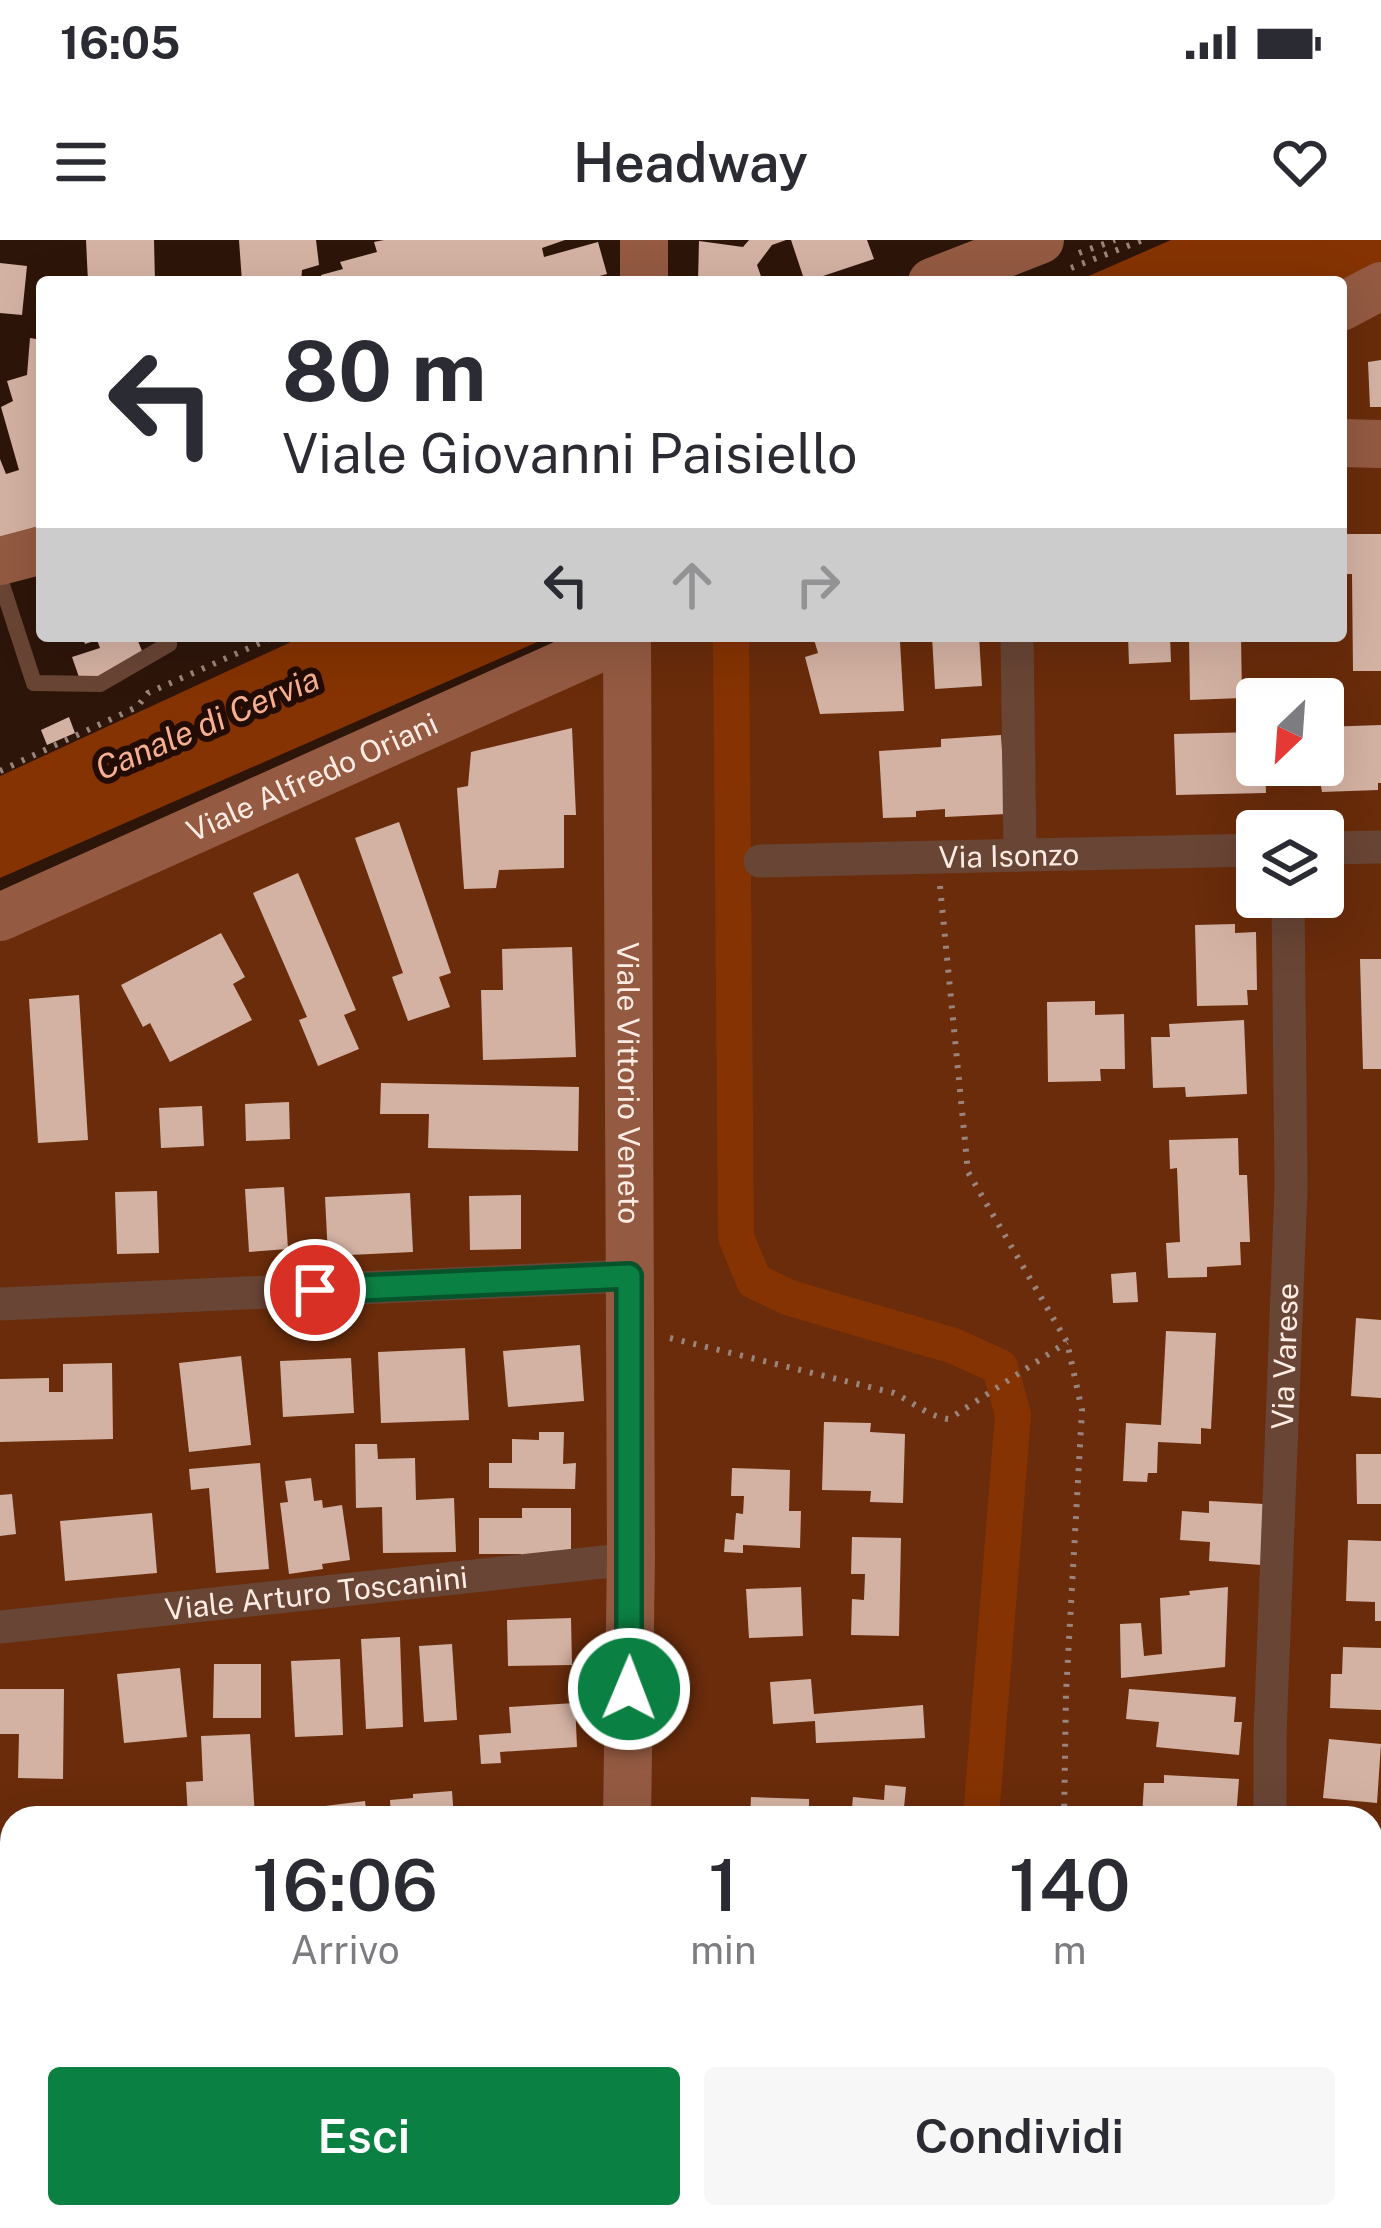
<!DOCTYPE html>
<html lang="it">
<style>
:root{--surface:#fff;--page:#f7f7f7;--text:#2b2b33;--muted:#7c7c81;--accent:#0b8043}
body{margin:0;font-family:"Public Sans",sans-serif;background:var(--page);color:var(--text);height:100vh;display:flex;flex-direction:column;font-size:45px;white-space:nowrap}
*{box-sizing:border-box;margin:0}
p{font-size:39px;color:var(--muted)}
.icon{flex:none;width:66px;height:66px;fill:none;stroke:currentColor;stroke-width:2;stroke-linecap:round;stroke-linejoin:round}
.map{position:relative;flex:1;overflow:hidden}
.side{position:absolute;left:0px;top:1566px;width:1383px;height:423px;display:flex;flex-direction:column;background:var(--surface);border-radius:36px 36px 0 0;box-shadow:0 12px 48px #0002}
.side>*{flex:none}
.guide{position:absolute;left:36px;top:36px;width:1311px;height:366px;border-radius:12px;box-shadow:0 12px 48px #0002;background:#fff;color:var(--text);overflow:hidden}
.needle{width:78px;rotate:205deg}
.controls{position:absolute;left:1236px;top:438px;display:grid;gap:24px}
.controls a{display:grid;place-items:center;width:108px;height:108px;border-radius:12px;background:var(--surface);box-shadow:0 12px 48px #0002;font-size:60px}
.pin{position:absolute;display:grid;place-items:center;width:102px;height:102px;color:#fff;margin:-51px;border:6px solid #fff;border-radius:50%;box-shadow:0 3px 12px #0007}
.me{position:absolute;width:132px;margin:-66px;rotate:1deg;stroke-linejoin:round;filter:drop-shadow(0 0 9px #0008)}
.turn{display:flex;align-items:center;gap:42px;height:252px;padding:0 48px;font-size:54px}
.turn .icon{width:156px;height:156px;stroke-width:2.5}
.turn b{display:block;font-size:84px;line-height:102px}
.lanes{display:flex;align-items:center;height:114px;padding:0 48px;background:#0003;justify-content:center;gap:60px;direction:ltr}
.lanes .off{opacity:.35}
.eta{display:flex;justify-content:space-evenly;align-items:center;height:204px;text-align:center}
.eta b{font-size:72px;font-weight:600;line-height:84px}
.primary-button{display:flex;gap:24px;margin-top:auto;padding:24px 48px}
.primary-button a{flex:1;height:138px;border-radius:12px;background:var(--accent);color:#fff;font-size:48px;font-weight:600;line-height:138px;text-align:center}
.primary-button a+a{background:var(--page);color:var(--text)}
.status{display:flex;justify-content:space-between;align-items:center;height:84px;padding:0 60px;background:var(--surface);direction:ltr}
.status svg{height:33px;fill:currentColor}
header{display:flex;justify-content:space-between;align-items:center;height:156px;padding:0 48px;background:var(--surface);font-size:54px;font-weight:600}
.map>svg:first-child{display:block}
.forest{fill:#6a2c0b;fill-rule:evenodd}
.water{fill:#853302}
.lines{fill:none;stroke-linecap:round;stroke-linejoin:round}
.canal{stroke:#853302;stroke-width:36}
.building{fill:#d4b2a3}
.path{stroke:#9a857c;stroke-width:6;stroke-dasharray:3 9;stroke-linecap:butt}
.lane{stroke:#694535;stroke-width:16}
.street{stroke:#694535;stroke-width:33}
.secondary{stroke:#945a42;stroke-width:48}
.route-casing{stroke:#07532c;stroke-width:30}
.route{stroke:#0b8043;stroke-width:21}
.labels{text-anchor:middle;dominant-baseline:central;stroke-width:12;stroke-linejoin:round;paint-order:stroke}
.street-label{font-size:30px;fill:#feece4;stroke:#230c03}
.water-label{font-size:33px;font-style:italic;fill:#f6af92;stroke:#230c03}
</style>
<div class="status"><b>16:05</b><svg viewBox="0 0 49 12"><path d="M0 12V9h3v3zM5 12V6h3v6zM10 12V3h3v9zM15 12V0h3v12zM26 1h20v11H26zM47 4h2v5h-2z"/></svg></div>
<header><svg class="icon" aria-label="menu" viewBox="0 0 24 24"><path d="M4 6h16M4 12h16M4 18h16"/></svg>Headway<svg class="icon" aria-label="heart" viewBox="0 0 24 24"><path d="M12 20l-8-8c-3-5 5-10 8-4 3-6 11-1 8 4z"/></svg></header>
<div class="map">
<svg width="1381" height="1988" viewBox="0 0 1381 1988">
<rect width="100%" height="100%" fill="#2e150a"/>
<path class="forest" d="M1381 71V1988H0V694L661 396H1341V89ZM1257 459H1323V525H1257ZM1257 591H1323V657H1257ZM12 1578H1371V1977H12Z"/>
<g class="water">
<path d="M1171 0H1381V22L1336 42H1075Z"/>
<path d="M304 396H551L0 638V536Z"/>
</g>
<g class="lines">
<g class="canal">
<path d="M731 396 736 997 754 1041 790 1058 954 1106 1000 1127 1013 1175 981 1578"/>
<path d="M948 1988 949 1977"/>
</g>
</g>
<g class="building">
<path d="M86 0H154L155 42H88Z"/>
<path d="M239 0H316L319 25 302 30 301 42H242Z"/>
<path d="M384 0H565L542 8 544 17 598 2 607 34 577 42H323L321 35 343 29 340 22 377 12 374 2Z"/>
<path d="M749 0H786L772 5 757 25 763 42H698L699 1 743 7Z"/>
<path d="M791 0H867L874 19 805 42Z"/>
<path d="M0 23 27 26 22 75 0 73Z"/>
<path d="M30 98 42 100V285L0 299V219L6 234 19 230 1 167 13 161 7 141 27 135Z"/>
<path d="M1381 120V167H1370L1368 122Z"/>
<path d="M1341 294H1381V431H1353L1352 334H1341Z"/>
<path d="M82 396H136L146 421 81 443 72 417 100 408 97 400 85 404Z"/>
<path d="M813 396H905L900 402 904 471 820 474 805 417 818 413Z"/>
<path d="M932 396H979L982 446 935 449Z"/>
<path d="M1128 396H1170L1171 422 1129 424Z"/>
<path d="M1189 396H1241L1242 458 1190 460Z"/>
<path d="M69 477 75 493 47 505 41 490Z"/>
<path d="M1381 485V543H1378V550L1322 552 1321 546H1303V525H1323V487Z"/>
<path d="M572 488 576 575H564V628L499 630 496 648 464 649 457 548 468 546 471 512Z"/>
<path d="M1257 492V525H1265L1266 553 1176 555 1174 494Z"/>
<path d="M1001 495 1006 574 945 577V569L916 571V577L883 578 879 511 941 507V499Z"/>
<path d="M399 582 451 733 439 737 450 767 408 781 392 737 403 733 355 598Z"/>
<path d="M298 633 356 770 344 775 359 809 318 826 299 780 307 777 253 653Z"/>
<path d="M1235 684V693L1256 692 1257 750H1247L1248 765 1197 766 1195 685Z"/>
<path d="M221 693 245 737 233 744 252 780 170 822 150 783 143 787 121 745Z"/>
<path d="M572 707 576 817 483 820 481 750H503L502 709Z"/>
<path d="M1360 719H1381V829H1363Z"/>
<path d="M79 755 88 900 38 903 29 759Z"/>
<path d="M1095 761V775L1124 774 1125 829H1100L1101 841 1048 842 1047 762Z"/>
<path d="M1244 780 1247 854 1186 857 1185 847 1153 848 1151 797H1170L1169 784Z"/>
<path d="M381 843 579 847 578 911 428 908 429 874H380Z"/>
<path d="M289 862 290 899 246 901 245 864Z"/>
<path d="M202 866 204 906 161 908 159 868Z"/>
<path d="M1238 898 1239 935H1247L1250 1002H1240L1241 1025 1207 1027V1037L1168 1038 1166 1003 1180 1002 1177 928 1170 929 1169 900Z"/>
<path d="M284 947 288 1009 249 1012 245 949Z"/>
<path d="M157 951 159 1013 117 1014 115 952Z"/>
<path d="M410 953 413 1012 328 1016 325 957Z"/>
<path d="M521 955V1009L470 1010 469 956Z"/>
<path d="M1136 1032 1138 1062 1113 1063 1111 1034Z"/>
<path d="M1356 1078 1381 1080V1158L1351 1156Z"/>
<path d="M1166 1091 1216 1093 1211 1189 1201 1188V1204L1158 1202 1157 1233H1148L1147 1242 1123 1241 1126 1183 1161 1185Z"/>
<path d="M580 1105 584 1161 508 1167 503 1111Z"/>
<path d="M465 1108 469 1180 381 1183 378 1112Z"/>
<path d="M241 1116 251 1205 189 1212 179 1123Z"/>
<path d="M351 1118 354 1173 283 1177 280 1121Z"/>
<path d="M112 1123 113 1199 0 1202V1139L49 1138V1152H63V1124Z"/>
<path d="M824 1182 871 1183 870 1192 905 1194 903 1263 870 1262 871 1251 822 1250Z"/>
<path d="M539 1192H564L563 1224 576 1223 575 1249 489 1248V1223H512V1199L539 1200Z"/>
<path d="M355 1204H377L378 1219 415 1218 416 1260 454 1258 456 1312 383 1313 382 1267 356 1268Z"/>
<path d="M1356 1214H1381V1264H1357Z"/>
<path d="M260 1223 269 1329 216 1333 209 1248 191 1250 189 1229Z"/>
<path d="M732 1228 790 1230 789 1271H801L800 1308 743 1305V1313L724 1312 725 1299 734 1300 736 1273 743 1274 744 1256H731Z"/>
<path d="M311 1238 314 1261 322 1260 323 1268 342 1265 350 1320 322 1324 323 1329 289 1334 280 1263 288 1262 285 1241Z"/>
<path d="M12 1254 16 1294 0 1296V1255Z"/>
<path d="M1209 1261 1264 1264 1261 1325 1209 1321 1210 1302 1180 1300 1182 1271 1209 1273Z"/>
<path d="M522 1268H571V1322L521 1321V1314H479V1278H522Z"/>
<path d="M152 1273 157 1333 65 1341 60 1281Z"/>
<path d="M852 1297 901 1298 899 1396 851 1395 852 1359 864 1360 865 1334H851Z"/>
<path d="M1348 1300 1381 1301V1381H1375V1362L1346 1361Z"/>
<path d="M801 1347 803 1396 749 1398 746 1349Z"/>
<path d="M1228 1347 1225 1427 1121 1438 1120 1384 1141 1383 1144 1416 1162 1414 1160 1358 1190 1355 1189 1351Z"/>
<path d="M571 1378 572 1425 508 1426 507 1380Z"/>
<path d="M400 1397 403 1487 366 1489 361 1399Z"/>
<path d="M452 1404 457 1480 424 1482 419 1406Z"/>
<path d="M1343 1407 1381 1408V1470L1330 1468 1331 1434H1342Z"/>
<path d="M340 1419 343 1495 295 1497 291 1421Z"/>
<path d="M214 1424H261V1478H213Z"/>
<path d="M180 1428 187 1497 124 1503 117 1434Z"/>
<path d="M811 1439 814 1474 923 1465 925 1498 816 1503 815 1481 773 1484 770 1442Z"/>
<path d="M0 1449H64L63 1539 18 1538 19 1494H0Z"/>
<path d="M1129 1449 1236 1457 1234 1482H1242L1239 1515 1156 1507 1159 1482 1126 1479Z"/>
<path d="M575 1463 577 1507 500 1512 501 1523 481 1524 479 1495 511 1493 509 1467Z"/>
<path d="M250 1494 255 1578H188L186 1542 203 1541 201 1496Z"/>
<path d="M1329 1499 1381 1504 1377 1563 1323 1558Z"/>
<path d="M1164 1535 1239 1539 1236 1578 1142 1577 1144 1543H1164Z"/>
<path d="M885 1545 906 1547 903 1578H851L853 1557 884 1560Z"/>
<path d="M452 1551 454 1578H391L390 1560 413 1558V1554Z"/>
<path d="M751 1557 809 1559V1578H750Z"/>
<path d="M365 1561 367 1578H294L293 1570Z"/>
<path d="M1381 1589V1649L1371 1650V1590Z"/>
<path d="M2 1646H12V1704H8V1711H0Z"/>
<path d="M1381 1684V1754L1371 1755V1686Z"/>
<path d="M12 1826V1919L2 1921 0 1828Z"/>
<path d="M0 1968H12V1977H125V1988H0Z"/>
<path d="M170 1977H254V1988H171Z"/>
<path d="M286 1977H339L340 1988H286Z"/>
<path d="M363 1977H427L428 1988H364Z"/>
<rect x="511" y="1977" width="71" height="11"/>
<rect x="739" y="1977" width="60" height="11"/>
<rect x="1120" y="1977" width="50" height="11"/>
<path d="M1195 1977H1245L1246 1988H1195Z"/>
<path d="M1310 1977H1357L1358 1988H1311Z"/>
</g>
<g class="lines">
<g class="path">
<path d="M1079 13 1115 0"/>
<path d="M1071 28 1143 0"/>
<path d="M0 531 137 467 148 453 276 396"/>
<path d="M940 646 968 932 1067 1102 1082 1170 1066 1453 1064 1578"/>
<path d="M670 1098 894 1153C913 1162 929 1177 949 1179L1067 1102"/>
<path d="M1020 1988 1022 1977"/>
</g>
<path class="lane" d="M0 339 34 443 100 444 169 404 167 396"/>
<g class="street">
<path d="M1017 396 1020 615"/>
<path d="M1323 608 1381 607"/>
<path id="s1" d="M760 621 1257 610"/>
<path d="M0 1064 629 1036"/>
<path id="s2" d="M0 1387 631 1319"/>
<path id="s3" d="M1270 1578V1495L1291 948 1288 657"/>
<path d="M0 1759 12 1757"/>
<path d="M1269 1988V1977"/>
</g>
<g class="secondary">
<path d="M644 0V42"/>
<path d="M932 42 1040 0"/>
<path d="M1341 67 1381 46"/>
<path d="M1341 203 1381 204"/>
<path d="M0 321 42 310"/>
<path id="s4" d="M627 396 631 1319 627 1578"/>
<path id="s5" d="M0 677 626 396"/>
<path d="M632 1977V1988"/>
</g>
</g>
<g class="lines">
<defs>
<path id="route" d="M315 1050 629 1036V1449"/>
</defs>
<use href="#route" class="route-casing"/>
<use href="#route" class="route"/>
</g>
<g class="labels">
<g class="street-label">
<text stroke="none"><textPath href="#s5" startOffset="342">Viale Alfredo Oriani</textPath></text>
<text stroke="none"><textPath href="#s1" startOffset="249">Via Isonzo</textPath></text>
<text stroke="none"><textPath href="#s4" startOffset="447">Viale Vittorio Veneto</textPath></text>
<text stroke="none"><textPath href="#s3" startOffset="462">Via Varese</textPath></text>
<text stroke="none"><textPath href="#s2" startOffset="318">Viale Arturo Toscanini</textPath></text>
</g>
<g class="water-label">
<text transform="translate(207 483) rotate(-23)">Canale di Cervia</text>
</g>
</g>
</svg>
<div class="controls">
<a><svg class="needle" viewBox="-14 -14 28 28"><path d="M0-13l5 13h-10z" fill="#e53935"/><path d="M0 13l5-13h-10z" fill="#7c7c81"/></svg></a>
<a><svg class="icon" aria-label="layers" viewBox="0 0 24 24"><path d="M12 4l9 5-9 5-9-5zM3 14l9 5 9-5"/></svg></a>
</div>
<div class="pin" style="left:315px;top:1050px;background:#d93025"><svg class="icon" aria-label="arrive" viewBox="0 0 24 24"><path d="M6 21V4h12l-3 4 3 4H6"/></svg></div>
<svg class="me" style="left:629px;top:1449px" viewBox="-20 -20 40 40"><circle r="17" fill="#0b8043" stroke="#fff" stroke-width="3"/><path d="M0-11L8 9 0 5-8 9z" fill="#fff"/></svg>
<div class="guide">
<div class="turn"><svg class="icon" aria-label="left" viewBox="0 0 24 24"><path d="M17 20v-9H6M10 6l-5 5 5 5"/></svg><div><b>80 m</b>Viale Giovanni Paisiello</div></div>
<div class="lanes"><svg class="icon" aria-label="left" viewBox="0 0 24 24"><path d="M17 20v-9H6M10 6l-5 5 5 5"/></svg><svg class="icon off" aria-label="ahead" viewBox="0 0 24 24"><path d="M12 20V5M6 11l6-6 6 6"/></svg><svg class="icon off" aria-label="right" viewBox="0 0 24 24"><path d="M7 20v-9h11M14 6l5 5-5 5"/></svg></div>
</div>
<section class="side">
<div class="eta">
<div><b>16:06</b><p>Arrivo</p></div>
<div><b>1</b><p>min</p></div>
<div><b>140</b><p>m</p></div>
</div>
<div class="primary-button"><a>Esci</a><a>Condividi</a></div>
</section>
</div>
